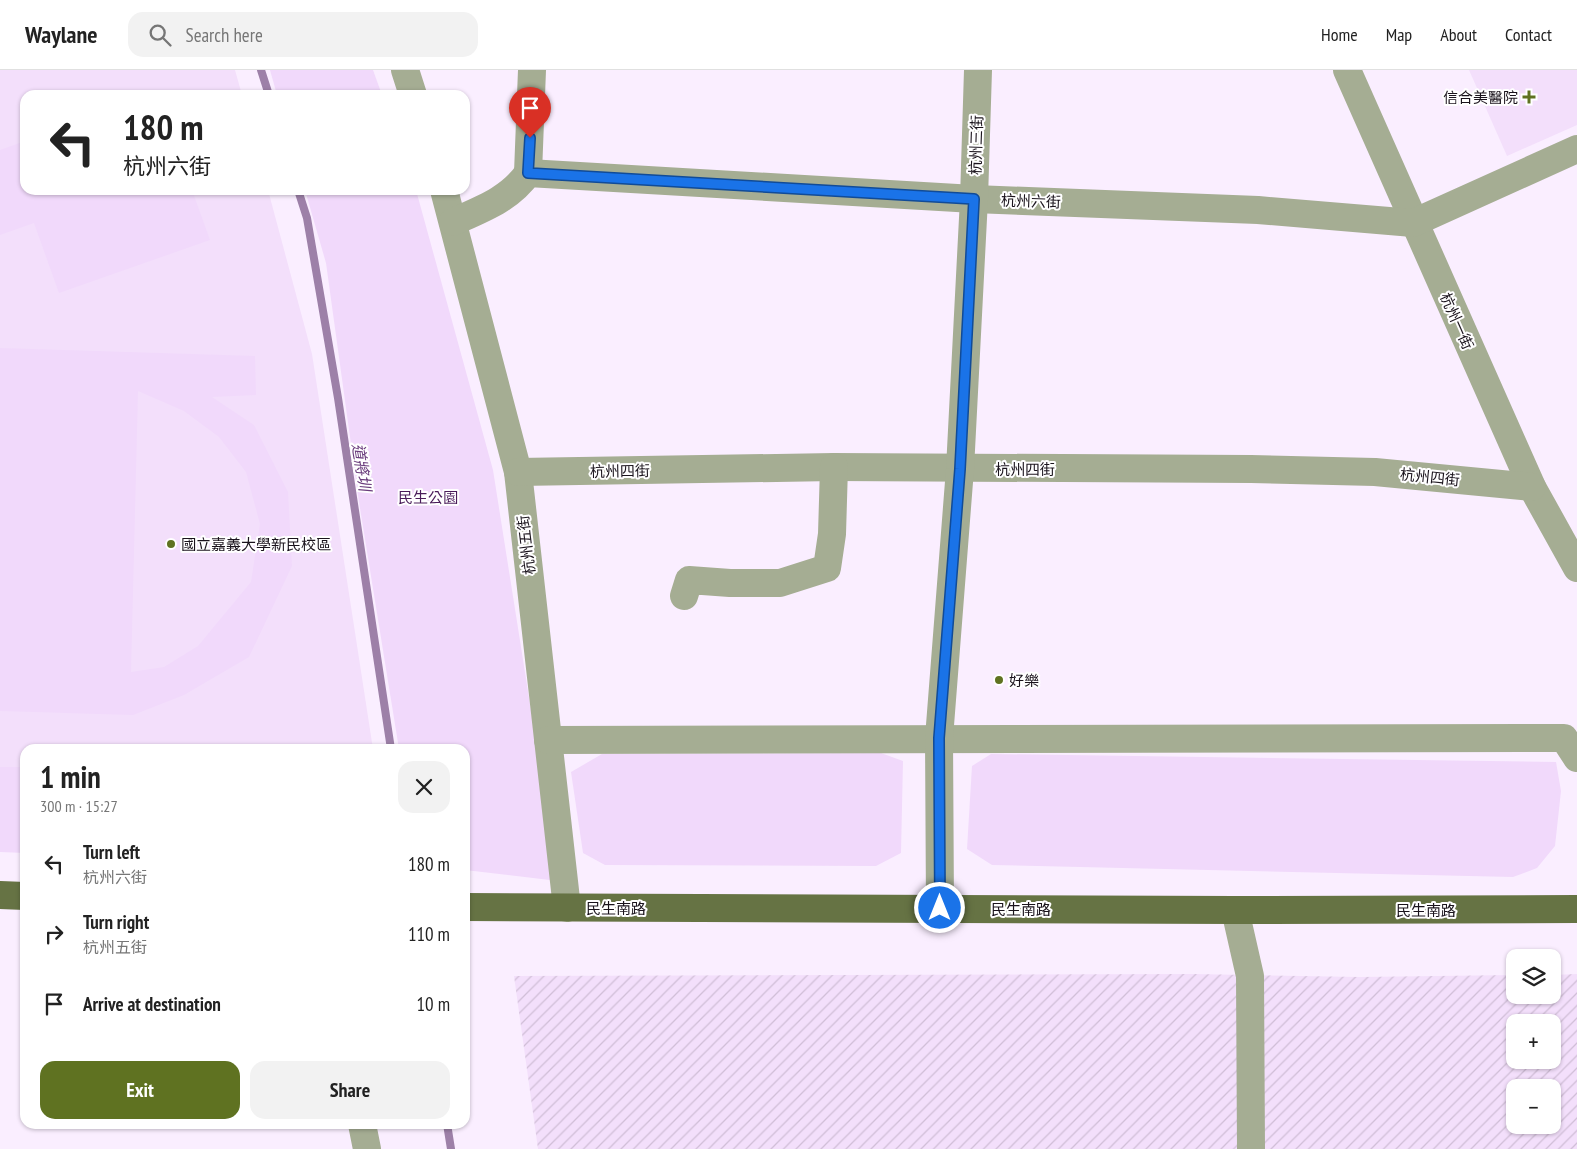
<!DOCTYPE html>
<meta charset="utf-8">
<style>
:root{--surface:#fff;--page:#f2f2f2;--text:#222;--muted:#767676;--line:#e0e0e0;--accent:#5f7221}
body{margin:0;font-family:"PT Sans Narrow","Noto Sans TC",sans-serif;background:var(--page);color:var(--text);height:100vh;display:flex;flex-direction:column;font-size:19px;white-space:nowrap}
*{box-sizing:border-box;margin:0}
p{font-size:16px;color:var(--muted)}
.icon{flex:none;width:28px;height:28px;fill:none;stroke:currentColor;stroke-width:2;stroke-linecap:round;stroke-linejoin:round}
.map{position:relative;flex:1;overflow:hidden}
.sheet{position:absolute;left:20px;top:674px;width:450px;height:385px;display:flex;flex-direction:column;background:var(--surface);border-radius:15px;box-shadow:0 1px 4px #0004}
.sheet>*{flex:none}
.banner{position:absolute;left:20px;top:20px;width:450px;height:105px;border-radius:15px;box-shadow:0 1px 4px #0004;background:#fff;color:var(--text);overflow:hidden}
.controls{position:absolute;left:1506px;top:879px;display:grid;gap:10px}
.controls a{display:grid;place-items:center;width:55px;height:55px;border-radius:10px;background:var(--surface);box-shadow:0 1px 4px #0004;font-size:25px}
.pin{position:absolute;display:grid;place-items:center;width:42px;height:42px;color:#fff;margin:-51px -21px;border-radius:50% 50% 50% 0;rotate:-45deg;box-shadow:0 0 5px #0007}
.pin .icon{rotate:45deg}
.me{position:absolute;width:55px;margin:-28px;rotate:0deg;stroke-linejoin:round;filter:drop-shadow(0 0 4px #0008)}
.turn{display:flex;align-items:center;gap:18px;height:105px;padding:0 20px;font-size:22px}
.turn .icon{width:65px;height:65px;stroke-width:2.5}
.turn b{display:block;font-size:35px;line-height:42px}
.round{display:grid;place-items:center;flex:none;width:52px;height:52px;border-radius:15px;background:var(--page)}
.headline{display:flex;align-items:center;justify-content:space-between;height:85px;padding:0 20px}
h1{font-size:30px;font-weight:800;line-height:38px}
.button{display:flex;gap:10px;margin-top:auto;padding:10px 20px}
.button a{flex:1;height:58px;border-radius:15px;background:var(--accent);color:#fff;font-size:20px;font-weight:800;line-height:58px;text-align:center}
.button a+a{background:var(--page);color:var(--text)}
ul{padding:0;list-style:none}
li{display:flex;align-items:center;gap:15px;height:70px;padding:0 20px}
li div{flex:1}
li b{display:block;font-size:19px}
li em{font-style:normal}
header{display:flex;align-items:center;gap:30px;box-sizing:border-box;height:70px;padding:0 25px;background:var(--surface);border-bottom:1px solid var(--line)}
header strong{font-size:24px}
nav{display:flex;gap:28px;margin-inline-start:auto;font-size:18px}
.search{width:350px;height:45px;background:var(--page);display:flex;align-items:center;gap:12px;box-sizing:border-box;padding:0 18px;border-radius:15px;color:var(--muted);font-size:19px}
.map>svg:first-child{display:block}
.built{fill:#f3dffb}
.industrial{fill:url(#industrial-furrows);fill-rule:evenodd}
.green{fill:#f1d9fb;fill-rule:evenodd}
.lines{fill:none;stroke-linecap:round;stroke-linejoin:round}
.stream{stroke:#9d80a8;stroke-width:8}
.minor{stroke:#a5ad93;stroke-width:28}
.major{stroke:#667344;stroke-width:28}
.route-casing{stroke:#114b97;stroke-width:12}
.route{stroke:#1a73e8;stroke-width:9}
.poi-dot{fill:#5f7221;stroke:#fff;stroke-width:2}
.labels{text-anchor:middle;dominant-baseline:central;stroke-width:4;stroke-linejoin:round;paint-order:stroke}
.poi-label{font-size:15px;fill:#1a131c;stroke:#fff;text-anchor:start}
.street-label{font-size:15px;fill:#1a131c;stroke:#fff}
.park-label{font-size:15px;fill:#4a1c5a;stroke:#fff}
.water-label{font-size:16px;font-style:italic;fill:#6a3c7c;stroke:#fff}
</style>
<header>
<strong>Waylane</strong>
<div class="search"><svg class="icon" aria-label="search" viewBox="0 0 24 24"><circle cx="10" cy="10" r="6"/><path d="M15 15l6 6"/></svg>Search here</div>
<nav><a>Home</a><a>Map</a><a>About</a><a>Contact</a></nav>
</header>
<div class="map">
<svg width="1577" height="1079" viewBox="0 0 1577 1079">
<defs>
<pattern id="industrial-furrows" width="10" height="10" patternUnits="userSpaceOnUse" patternTransform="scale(1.25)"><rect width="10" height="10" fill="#f3dffb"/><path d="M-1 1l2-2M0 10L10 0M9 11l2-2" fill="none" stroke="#d0bed7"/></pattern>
</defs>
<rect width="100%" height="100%" fill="#faeeff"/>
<g class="built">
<path d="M0 0H235L242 25H25V120H268L312 284 373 679H25V758H0Z"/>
<path d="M1469 0H1577V55L1507 86Z"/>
</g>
<path class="industrial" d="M1193 904 1360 907 1515 905V925H1552L1553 905 1577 904V1079H538L514 906ZM1515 952H1552V990H1515ZM1515 1018H1552V1055H1515Z"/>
<g class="green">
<path d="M270 0H373L382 25H277Z"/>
<path d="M25 71V120H192L210 170 59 223 34 153 0 165V80Z"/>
<path d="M305 120H416L493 400 558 811 465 800V679H399L359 432 326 193Z"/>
<path d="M0 278 255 286 256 325 212 327 254 355 288 422 292 496 249 587 184 625 133 645 0 641ZM138 321 184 341 219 367 246 402 260 454 251 512 198 576 164 597 131 602Z"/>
<path d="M881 683 903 691 901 783 876 796 605 795 583 783 571 702 602 684Z"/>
<path d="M991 684 1556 692 1561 721 1555 776 1537 798 1513 807 992 795 967 779 972 696Z"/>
<path d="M0 697H25V783L0 782Z"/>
</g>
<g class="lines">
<g class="stream">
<path d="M261 0 269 25"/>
<path d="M298 120 307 148 338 328 391 679"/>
<path d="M447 1054 451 1079"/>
</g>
<g class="minor">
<path d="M405 0 413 25"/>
<path d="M1347 0 1532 417 1577 498"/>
<path d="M528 103 974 129 1258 140 1413 153 1577 79"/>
<path d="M528 103 532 0"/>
<path d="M444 120 518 402 567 838"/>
<path d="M453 152C482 139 510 129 528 103"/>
<path d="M518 402 834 397 1251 399 1375 402 1532 417"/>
<path d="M684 526 689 510 730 513H780L827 498 832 464 834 397"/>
<path d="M548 670 1564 668 1577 688"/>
<path d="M940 838 939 668 960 399 974 129 978 0"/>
<path d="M1235 840 1250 906 1251 1079"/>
<path d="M362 1054 367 1079"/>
</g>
<g class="major">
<path d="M0 825 25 826"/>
<path d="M465 837 1235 840 1577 839"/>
</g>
</g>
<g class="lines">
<defs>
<path id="route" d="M530 68 528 103 974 129 960 399 939 668 940 838"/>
</defs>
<use href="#route" class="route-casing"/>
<use href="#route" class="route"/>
</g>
<g class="poi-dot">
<path d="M1526.5 19.5h5v5h5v5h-5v5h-5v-5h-5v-5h5z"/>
<circle cx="171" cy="474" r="5"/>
<circle cx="999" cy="610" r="5"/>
</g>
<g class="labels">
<g class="poi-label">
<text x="1518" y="27" text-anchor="end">信合美醫院</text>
<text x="181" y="474">國立嘉義大學新民校區</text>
<text x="1009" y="610">好樂</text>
</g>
<g class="street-label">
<text transform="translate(976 75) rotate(-88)">杭州三街</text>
<text transform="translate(1031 131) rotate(2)">杭州六街</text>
<text transform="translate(1457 251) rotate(66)">杭州一街</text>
<text x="1025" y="399">杭州四街</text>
<text transform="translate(620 401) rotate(-1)">杭州四街</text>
<text transform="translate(1430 407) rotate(6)">杭州四街</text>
<text transform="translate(526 475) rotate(-97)">杭州五街</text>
<text x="616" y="838">民生南路</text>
<text x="1021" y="839">民生南路</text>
<text x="1426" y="840">民生南路</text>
</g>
<g class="park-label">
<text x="428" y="427">民生公園</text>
</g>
<g class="water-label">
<text transform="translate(362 397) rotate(81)">道將圳</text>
</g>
</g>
</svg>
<div class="controls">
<a><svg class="icon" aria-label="layers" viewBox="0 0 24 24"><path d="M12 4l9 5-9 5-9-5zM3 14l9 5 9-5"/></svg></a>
<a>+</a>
<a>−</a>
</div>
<div class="pin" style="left:530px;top:68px;background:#d93025"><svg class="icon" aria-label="arrive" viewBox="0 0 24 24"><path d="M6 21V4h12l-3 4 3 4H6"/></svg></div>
<svg class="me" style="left:940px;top:838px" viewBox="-20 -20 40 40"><circle r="17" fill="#1a73e8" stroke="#fff" stroke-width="3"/><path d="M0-11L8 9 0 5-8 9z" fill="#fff"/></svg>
<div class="banner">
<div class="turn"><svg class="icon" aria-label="left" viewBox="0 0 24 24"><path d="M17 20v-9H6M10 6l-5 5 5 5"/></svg><div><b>180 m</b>杭州六街</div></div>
</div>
<section class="sheet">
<div class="headline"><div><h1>1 min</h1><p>300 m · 15:27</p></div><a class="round"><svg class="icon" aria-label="close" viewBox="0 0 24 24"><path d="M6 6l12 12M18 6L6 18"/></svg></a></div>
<ul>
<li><svg class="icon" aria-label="left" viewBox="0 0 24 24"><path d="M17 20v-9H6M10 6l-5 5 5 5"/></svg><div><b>Turn left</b><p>杭州六街</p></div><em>180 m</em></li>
<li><svg class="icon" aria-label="right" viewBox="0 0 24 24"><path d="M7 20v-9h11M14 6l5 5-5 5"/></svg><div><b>Turn right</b><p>杭州五街</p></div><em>110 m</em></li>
<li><svg class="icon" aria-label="arrive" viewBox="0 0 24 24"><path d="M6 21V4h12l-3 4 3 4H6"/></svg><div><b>Arrive at destination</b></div><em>10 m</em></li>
</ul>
<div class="button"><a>Exit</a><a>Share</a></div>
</section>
</div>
